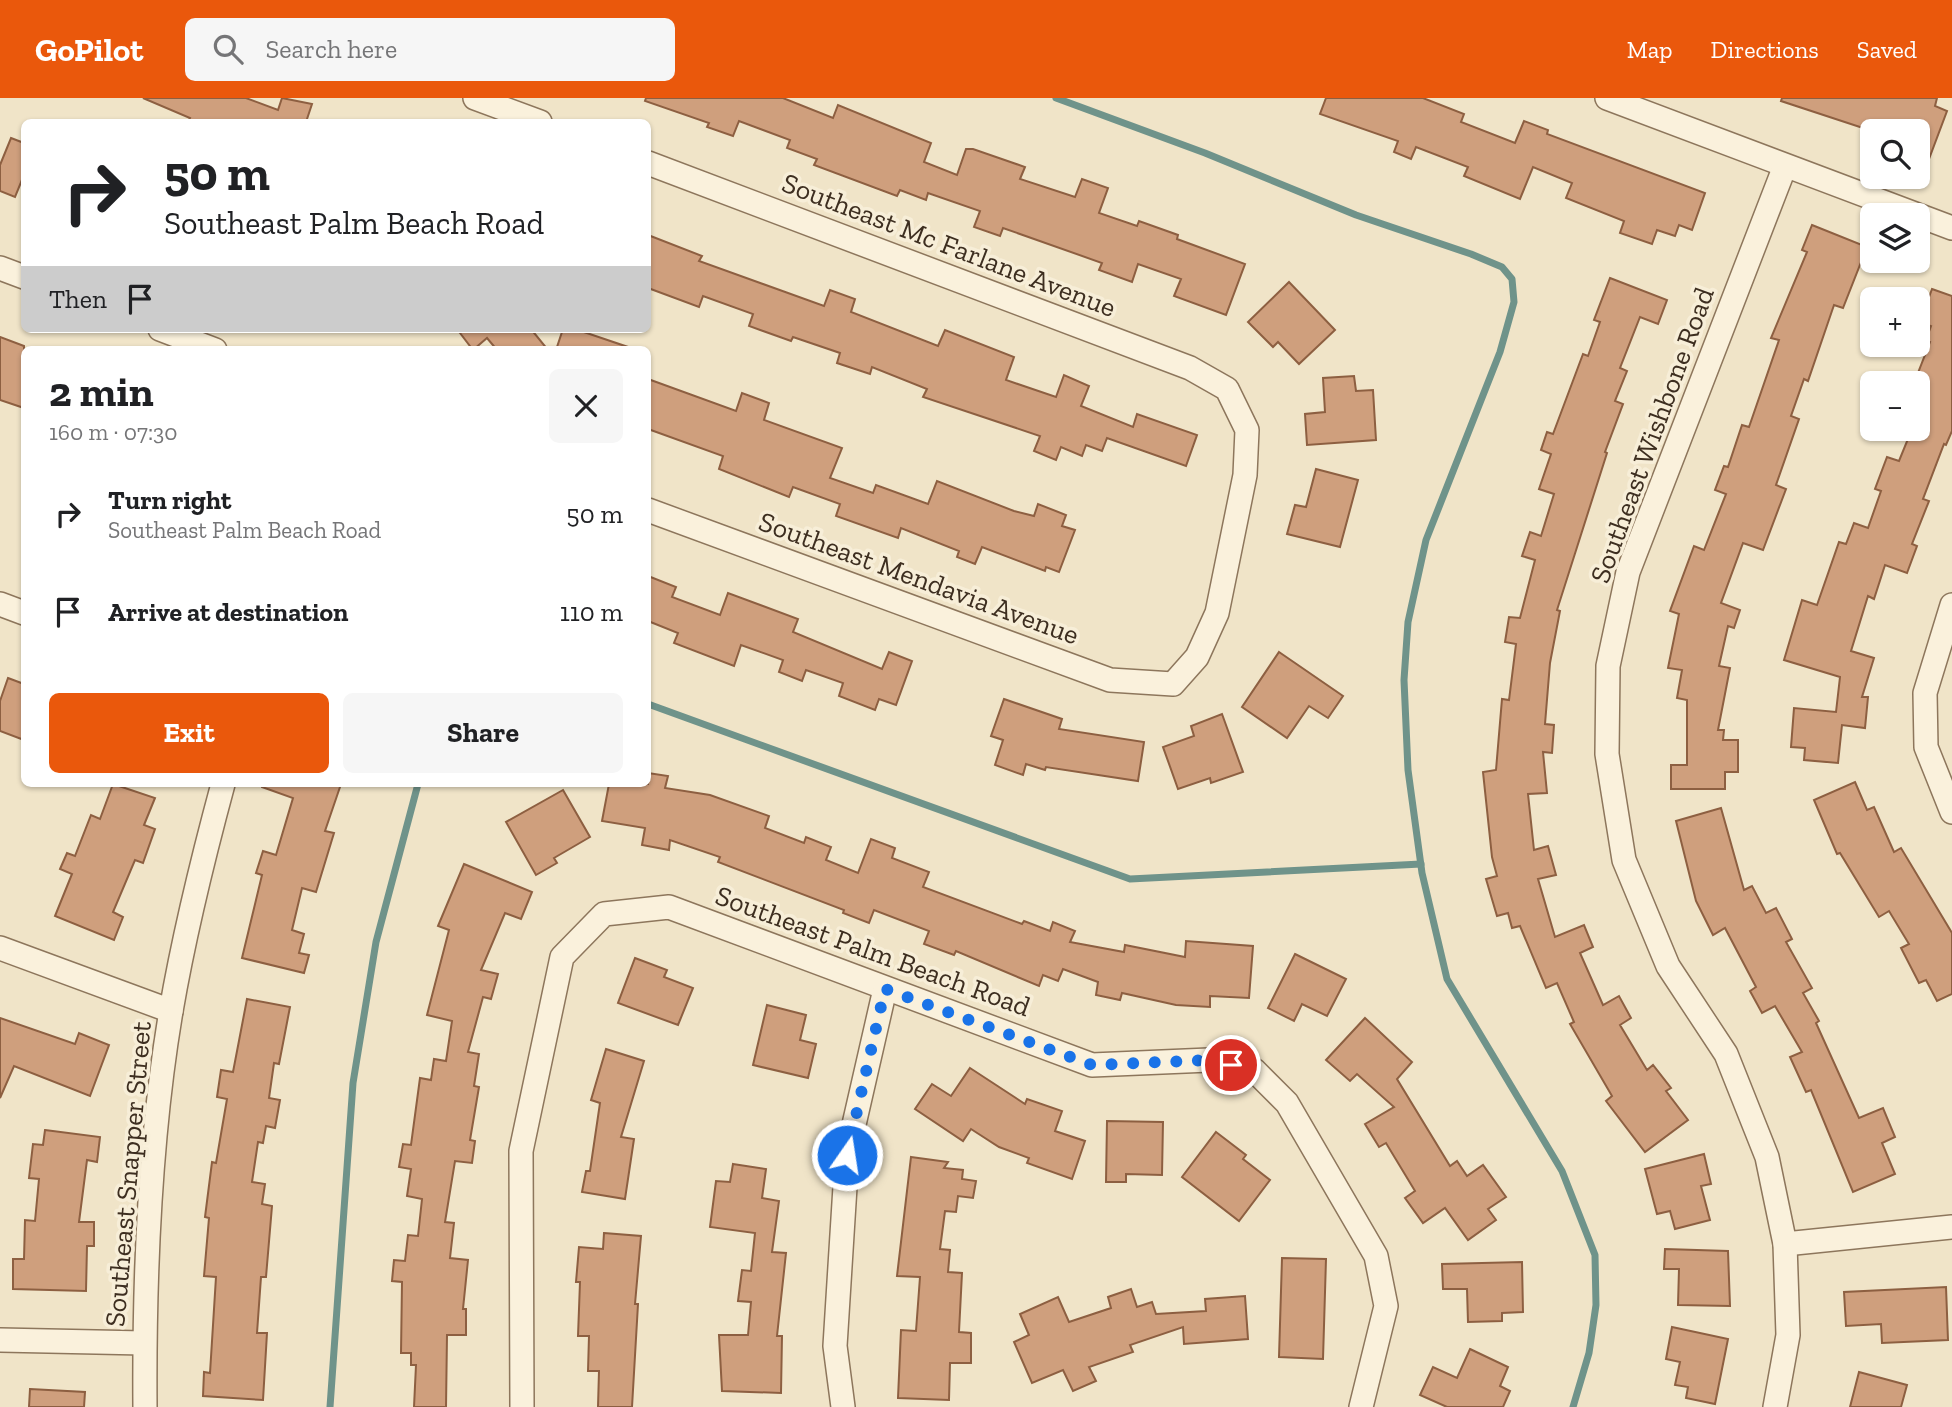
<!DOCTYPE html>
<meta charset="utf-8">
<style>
:root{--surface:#fff;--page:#f6f6f6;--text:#202124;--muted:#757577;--accent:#ea580c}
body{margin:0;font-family:"Zilla Slab",serif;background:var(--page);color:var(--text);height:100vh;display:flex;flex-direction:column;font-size:26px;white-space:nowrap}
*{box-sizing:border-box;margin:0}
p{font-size:23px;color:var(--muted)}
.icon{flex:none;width:38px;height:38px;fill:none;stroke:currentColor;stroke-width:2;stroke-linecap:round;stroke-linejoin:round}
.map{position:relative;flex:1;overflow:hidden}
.side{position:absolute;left:21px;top:248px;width:630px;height:441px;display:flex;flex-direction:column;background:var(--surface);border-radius:10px;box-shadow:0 2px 5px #0004}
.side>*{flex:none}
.hud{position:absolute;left:21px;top:21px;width:630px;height:214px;border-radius:10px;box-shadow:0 2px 5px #0004;background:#fff;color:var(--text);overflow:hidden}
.controls{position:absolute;left:1860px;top:21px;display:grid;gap:14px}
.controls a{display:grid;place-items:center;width:70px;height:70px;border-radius:10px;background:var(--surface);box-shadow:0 2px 5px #0004;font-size:35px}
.pin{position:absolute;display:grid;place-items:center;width:60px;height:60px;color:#fff;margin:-30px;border:4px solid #fff;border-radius:50%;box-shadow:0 2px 7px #0007}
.me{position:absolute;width:77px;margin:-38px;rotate:13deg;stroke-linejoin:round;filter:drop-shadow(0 0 5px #0008)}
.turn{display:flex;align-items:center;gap:24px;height:147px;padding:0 28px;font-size:32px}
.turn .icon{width:91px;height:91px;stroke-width:2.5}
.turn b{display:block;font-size:49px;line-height:60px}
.then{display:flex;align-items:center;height:66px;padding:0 28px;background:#0003;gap:14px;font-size:26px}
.round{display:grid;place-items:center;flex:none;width:74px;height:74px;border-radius:10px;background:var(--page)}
.summary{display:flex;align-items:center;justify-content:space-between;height:119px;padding:0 28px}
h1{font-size:42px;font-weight:700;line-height:52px}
.primary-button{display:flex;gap:14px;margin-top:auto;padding:14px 28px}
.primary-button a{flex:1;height:80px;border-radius:10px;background:var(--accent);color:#fff;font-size:28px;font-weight:700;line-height:80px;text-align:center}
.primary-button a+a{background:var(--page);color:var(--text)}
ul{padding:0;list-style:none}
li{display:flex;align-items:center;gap:21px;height:98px;padding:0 28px}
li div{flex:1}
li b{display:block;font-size:26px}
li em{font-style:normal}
header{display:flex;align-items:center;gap:42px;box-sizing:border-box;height:98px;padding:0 35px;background:var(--accent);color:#fff}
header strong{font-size:33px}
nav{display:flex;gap:38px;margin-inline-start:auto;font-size:24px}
.search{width:490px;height:63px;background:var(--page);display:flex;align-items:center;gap:18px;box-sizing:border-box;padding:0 24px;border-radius:10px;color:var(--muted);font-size:26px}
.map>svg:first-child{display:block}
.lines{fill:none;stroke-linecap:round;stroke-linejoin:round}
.stream{stroke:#6f938a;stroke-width:7}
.building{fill:#cf9f7d;stroke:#8d5f41;stroke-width:2}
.minor-casing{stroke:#8d765c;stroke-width:26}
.minor{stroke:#faf1dc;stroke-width:23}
.route{stroke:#1a73e8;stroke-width:12;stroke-dasharray:0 21.6}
.labels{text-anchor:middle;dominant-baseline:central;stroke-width:7;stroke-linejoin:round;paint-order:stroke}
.street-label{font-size:28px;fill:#3d2e20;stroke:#f7eed8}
</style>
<header>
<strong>GoPilot</strong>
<div class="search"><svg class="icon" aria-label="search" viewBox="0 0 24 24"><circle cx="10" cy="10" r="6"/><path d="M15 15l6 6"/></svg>Search here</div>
<nav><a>Map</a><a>Directions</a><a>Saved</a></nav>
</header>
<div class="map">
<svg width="1952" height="1309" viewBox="0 0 1952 1309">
<rect width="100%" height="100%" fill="#f0e4c8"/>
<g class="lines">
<g class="stream">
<path d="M1056 0 1205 55 1356 117 1471 156 1502 169 1512 181 1514 204 1500 254 1426 442 1408 524 1404 582 1408 672 1422 775 1447 881 1562 1073 1595 1157 1596 1207 1589 1255 1573 1309"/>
<path d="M648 606 1130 781 1421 766"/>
<path d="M330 1309 353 985 376 844 418 686"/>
</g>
</g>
<g class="building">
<path d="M143 0H246L278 12 282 0 312 6 306 24H188L190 20Z"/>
<path d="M646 0H783L833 20 838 7 931 45 924 64 957 77 966 51H973L1025 69 1020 81 1075 99 1082 81 1108 90 1099 115 1137 128 1139 123 1178 137 1177 141 1245 166 1226 217 1174 198 1181 181 1138 166 1132 184 1099 172 1102 165 1003 130 1000 138 974 129 980 113 928 95 926 102 900 92 897 98 814 67 817 61 787 50 790 42 739 23 733 38 707 29 709 25 645 3Z"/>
<path d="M1326 0H1423L1464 16 1461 24 1515 45 1524 23 1548 32 1547 36 1705 95 1692 132 1679 127 1675 138 1657 132 1652 146 1620 135 1624 123 1566 100 1572 85 1533 69 1520 101 1464 78 1468 69 1416 49 1411 61 1394 54 1398 43 1320 16Z"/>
<path d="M1782 0H1937L1935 8 1947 13 1920 85 1918 33H1872L1781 3Z"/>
<path d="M11 40 24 45V77L15 99 0 93V67Z"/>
<path d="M1812 127 1867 149 1843 210 1834 207 1808 283 1804 281 1791 318 1799 321 1776 387 1786 391 1763 452 1743 445 1721 505 1740 512 1734 530 1728 528 1719 568 1730 570 1718 632H1724L1723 642H1738V674H1725V691H1671V667H1687V602L1677 600 1682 572 1668 570 1679 516 1670 513 1694 448 1704 452 1726 396 1715 392 1724 368 1728 369 1742 327 1749 329 1779 242 1771 240 1807 154 1802 152Z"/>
<path d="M648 137 702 158 699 163 824 208 830 192 855 201 851 214 938 248 945 232 1014 259 1006 282 1056 299 1064 277 1089 288 1081 308 1133 329 1137 316 1197 337 1186 368 1107 340 1102 353 1086 347 1082 358 1061 349 1056 362 1034 353 1040 338 923 299 927 291 872 269 870 276 837 265 840 255 793 239 791 243 749 228 753 216 703 198 699 209 648 190Z"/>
<path d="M1610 180 1667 202 1658 226 1640 219 1620 270 1627 273 1615 303 1623 306 1605 354 1607 355 1557 512 1560 513 1550 565 1545 626 1554 627 1552 655 1543 654 1547 695 1528 696 1534 752 1548 748 1556 777 1538 781 1555 839 1584 827 1593 849 1580 855 1603 907 1619 898 1631 920 1620 927 1647 972 1653 967 1671 990 1666 993 1688 1022 1645 1054 1606 1003 1612 998 1570 926 1574 924 1557 885 1546 890 1520 828 1512 830 1508 815 1497 818 1486 781 1497 778 1492 759 1483 674 1496 672 1502 601 1509 602 1516 546 1505 544 1509 519 1520 520 1535 462 1522 458 1530 434 1541 438 1554 396 1539 391 1551 356 1541 352 1547 334 1553 336 1583 256 1588 258 1600 224 1594 222Z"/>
<path d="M1289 184 1335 232 1299 266 1278 244 1273 249 1248 224Z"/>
<path d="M1932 191 1952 198V333L1946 347 1944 346 1923 401 1929 403 1912 446 1917 448 1907 475 1885 467 1874 501 1868 498 1851 553 1874 560 1862 599H1868L1865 630 1842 627 1838 665 1804 662 1805 650 1791 649 1794 610 1836 614 1840 579 1784 562 1802 502 1817 507 1839 444 1846 446 1854 425 1868 430 1881 393 1875 391 1887 359 1899 363 1912 331H1918V275L1930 244 1926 242 1931 228 1920 224Z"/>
<path d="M457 231H531L548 252H497L487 240 473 252Z"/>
<path d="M563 231H575L628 249 627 252H556Z"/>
<path d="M0 239 24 248V310L0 302Z"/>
<path d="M1354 278 1356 293 1373 292 1376 342 1307 347 1305 316 1325 314 1323 280Z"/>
<path d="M648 281 736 313 742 295 769 305 764 322 842 350 830 380 873 395 876 387 928 406 937 383 1014 413 1034 418 1038 406 1066 417 1062 428 1075 432 1059 474 1046 469 1045 473 982 449 975 466 957 459 959 453 901 430 898 440 836 418 840 406 793 389 789 399 719 371 723 358 648 331Z"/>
<path d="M1316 371 1358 382 1340 449 1287 436 1295 407 1306 409Z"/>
<path d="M648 478 676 489 672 499 720 517 728 495 798 521 793 534 882 571 889 554 912 563 896 607 879 601 875 612 839 598 843 585 806 572 802 583 779 574 783 562 741 547 734 568 674 545 678 535 648 523Z"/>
<path d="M1279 554 1343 598 1328 620 1309 608 1287 640 1242 609Z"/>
<path d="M8 580 24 586V642L0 633V603Z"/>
<path d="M1004 601 1062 621 1059 631 1144 644 1138 683 1046 669 1045 672 1026 666 1023 677 995 667 1003 642 991 638Z"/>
<path d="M1222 616 1243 674 1211 685 1210 680 1178 691 1163 649 1194 638 1191 628Z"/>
<path d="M648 675 668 678 665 690 710 697 769 718 765 730 804 745 806 739 831 749 826 762 858 775 871 741 895 750 892 760 929 774 923 789 1022 826 1024 823 1050 833 1053 824 1075 833 1070 844 1124 854 1125 847 1185 859 1186 843 1253 848 1249 900 1210 898V909L1176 907 1122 895 1120 902 1096 897 1098 884 1063 871 1058 883 1043 877 1039 888 956 853 954 857 924 846 929 833 874 812 869 825 843 815 844 812 718 764 720 759 670 742 669 752 642 747 645 730 602 723 609 686H648Z"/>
<path d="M1855 684 1867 712 1874 709 1894 754 1901 750 1952 835V896L1937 903 1926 882 1919 885 1901 850 1909 846 1889 813 1879 819 1840 755 1837 756 1814 702Z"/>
<path d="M113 686 155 700 144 727 155 731 143 765 135 762 113 814 123 819 114 842 55 818 72 776 60 771 67 755 75 758 91 717 100 721Z"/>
<path d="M262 686H341L325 733 334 735 316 794 302 790 292 832 304 836 299 855 309 857 304 875 242 860 262 777 256 775 263 753 276 757 293 700 262 689Z"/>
<path d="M563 692 590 739 554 760 557 765 536 777 506 724Z"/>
<path d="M1721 710 1744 792 1752 788 1766 815 1776 810 1792 841 1786 844 1812 890 1803 895 1819 923 1816 925 1859 1020 1883 1010 1895 1039 1882 1045 1895 1076 1853 1094 1811 992 1806 994 1790 959 1802 954 1775 908 1762 915 1750 893 1756 889 1725 830 1713 837 1696 803 1676 723Z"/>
<path d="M464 766 532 794 521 821 505 815 481 872 498 876 491 901 483 899 468 954 479 956 474 988 479 989 470 1042 475 1043 472 1065 455 1063 445 1124 454 1125 450 1160 468 1162 463 1211H466V1237H447L446 1309H414L416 1267H411V1255H401L402 1184 392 1183 394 1162 405 1163 408 1137 418 1138 422 1101 407 1098 411 1071 399 1069 403 1046 411 1047 420 980 431 982 434 961 446 963 452 923 427 917 449 832 438 828Z"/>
<path d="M1295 856 1346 881 1327 918 1302 906 1294 923 1268 910Z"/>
<path d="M635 860 667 872 664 879 693 890 678 927 618 905Z"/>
<path d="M247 901 290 909 279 966 274 965 269 1000 280 1002 275 1030 266 1028 263 1045 258 1044 252 1084 265 1086 262 1106 272 1108 266 1179H261L257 1235H267L263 1302 203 1298 204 1274 210 1275 216 1179 204 1178 209 1120 205 1119 212 1064 216 1065 227 1001 217 999 221 972 233 974Z"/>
<path d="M767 907 806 917 800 942 816 946 808 980 753 967Z"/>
<path d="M0 920 75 946 79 935 109 947 90 998 14 968 0 1000Z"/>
<path d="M1365 920 1412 964 1397 981 1450 1068 1457 1063 1467 1078 1483 1067 1506 1099 1488 1111 1496 1122 1468 1142 1445 1110 1423 1125 1405 1100 1415 1093 1386 1045 1379 1049 1365 1026 1394 1009 1357 976 1350 983 1326 962Z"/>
<path d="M606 951 644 963 621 1039 634 1041 625 1101 582 1094 586 1073H590L600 1005 591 1002Z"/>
<path d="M970 970 1025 1006 1027 1001 1062 1013 1055 1033 1085 1043 1072 1081 1027 1065 1029 1060 999 1049 971 1031 963 1043 915 1011 932 986 951 998Z"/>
<path d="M1107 1023 1163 1024 1162 1077 1126 1076V1084H1106Z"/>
<path d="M45 1032 100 1039 97 1064 87 1062 79 1124H94V1148H87L86 1193 13 1191V1161H24L25 1122 35 1123 39 1081 29 1080 33 1046 43 1047Z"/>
<path d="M1216 1034 1246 1057 1243 1061 1270 1082 1239 1123 1182 1079Z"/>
<path d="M1704 1056 1711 1086 1701 1088 1710 1122 1675 1131 1670 1113 1657 1116 1645 1071Z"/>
<path d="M911 1059 948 1064 944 1070 963 1072 962 1081 976 1083 973 1100 958 1098 956 1114 945 1113 940 1151 950 1152 948 1174 962 1175 959 1234 971 1235V1265H950L949 1302 898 1300 901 1232 916 1233 920 1179 897 1178Z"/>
<path d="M733 1066 766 1071 762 1100 779 1103 772 1154 786 1155 777 1238H782L781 1295 722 1293 719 1237H748L751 1204 738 1203 742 1172 751 1173 755 1135 710 1129 716 1083 730 1084Z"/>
<path d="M604 1135 641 1138 635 1206H638L632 1309H598L599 1273H588L589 1238H578L580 1184H576L579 1149 603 1151Z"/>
<path d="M1665 1151 1728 1153 1730 1208 1678 1207 1679 1171H1664Z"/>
<path d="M1282 1160 1326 1161 1323 1261 1279 1259Z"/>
<path d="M1522 1164 1523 1214 1502 1215V1223L1468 1224 1467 1191H1443L1442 1166Z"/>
<path d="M1946 1189 1948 1242 1882 1245 1881 1226 1846 1228 1844 1194Z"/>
<path d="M1131 1191 1137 1209 1152 1204 1156 1216 1206 1213 1205 1201 1245 1198 1248 1241 1184 1246 1183 1229 1130 1247 1133 1254 1089 1269 1096 1283 1073 1293 1063 1272 1032 1285 1014 1244 1029 1237 1020 1216 1058 1199 1069 1224 1111 1210 1108 1199Z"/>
<path d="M1672 1229 1728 1241 1715 1306 1686 1300 1688 1289 1675 1287 1680 1264 1666 1261Z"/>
<path d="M1470 1251 1508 1269 1500 1288 1510 1293 1503 1309H1447L1420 1297 1433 1269 1457 1280Z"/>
<path d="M1859 1274 1907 1287 1901 1309H1850Z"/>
<path d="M30 1291 85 1294 84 1309H29Z"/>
</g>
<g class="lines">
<defs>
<g id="minor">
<path d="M475 0 540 24"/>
<path d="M1607 0 1952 130"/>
<path d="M648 65 1190 270 1227 291 1247 332 1245 377 1217 515 1197 559 1173 586 1110 582 648 412"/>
<path d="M0 170 24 179"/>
<path d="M160 231 215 252"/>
<path d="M0 506 24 515"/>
<path d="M1952 507 1925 595 1926 649 1952 714"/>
<path d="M0 850 171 913"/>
<path d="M1785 1146 1952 1129"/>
<path d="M0 1242 144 1245"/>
<path d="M145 1309C144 1178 149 1043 171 913 184 837 203 760 223 686"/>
<path d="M522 1309 521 1053 562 859 604 816 669 809 1092 967 1209 962 1254 972 1287 1005 1376 1158 1386 1208 1361 1309"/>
<path d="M843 1309 835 1248 847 1057 885 891"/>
<path d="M1775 1309 1788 1237 1785 1146 1767 1059 1726 956 1668 868 1624 762 1607 656 1608 568 1628 474 1785 68"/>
</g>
</defs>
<use href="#minor" class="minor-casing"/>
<use href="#minor" class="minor"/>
</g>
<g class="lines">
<path class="route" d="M847 1057 885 891 1092 967 1209 962 1231 967"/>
</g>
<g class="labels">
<g class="street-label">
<text transform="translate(949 147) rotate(21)">Southeast Mc Farlane Avenue</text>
<text transform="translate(1652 337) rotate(-70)">Southeast Wishbone Road</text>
<text transform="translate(919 480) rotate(20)">Southeast Mendavia Avenue</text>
<text transform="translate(873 853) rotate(20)">Southeast Palm Beach Road</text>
<text transform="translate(128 1076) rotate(-85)">Southeast Snapper Street</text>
</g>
</g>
</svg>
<div class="controls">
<a><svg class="icon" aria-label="search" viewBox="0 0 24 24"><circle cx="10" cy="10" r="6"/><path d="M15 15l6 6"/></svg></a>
<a><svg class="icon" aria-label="layers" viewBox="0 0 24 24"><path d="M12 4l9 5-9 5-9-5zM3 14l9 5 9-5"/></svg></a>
<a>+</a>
<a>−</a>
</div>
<div class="pin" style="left:1231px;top:967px;background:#d93025"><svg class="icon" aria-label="arrive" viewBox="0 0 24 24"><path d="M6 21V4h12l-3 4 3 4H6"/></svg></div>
<svg class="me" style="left:847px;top:1057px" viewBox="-20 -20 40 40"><circle r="17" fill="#1a73e8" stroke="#fff" stroke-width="3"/><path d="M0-11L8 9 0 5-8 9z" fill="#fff"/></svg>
<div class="hud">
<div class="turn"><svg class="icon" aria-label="right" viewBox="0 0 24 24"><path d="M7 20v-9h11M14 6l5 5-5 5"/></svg><div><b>50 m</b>Southeast Palm Beach Road</div></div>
<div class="then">Then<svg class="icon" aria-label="arrive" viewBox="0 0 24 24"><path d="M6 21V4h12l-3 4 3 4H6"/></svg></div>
</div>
<section class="side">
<div class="summary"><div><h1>2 min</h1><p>160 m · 07:30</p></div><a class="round"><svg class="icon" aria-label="close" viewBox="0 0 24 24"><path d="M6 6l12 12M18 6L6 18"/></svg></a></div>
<ul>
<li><svg class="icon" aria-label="right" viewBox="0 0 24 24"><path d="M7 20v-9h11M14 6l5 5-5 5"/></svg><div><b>Turn right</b><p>Southeast Palm Beach Road</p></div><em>50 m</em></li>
<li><svg class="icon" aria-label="arrive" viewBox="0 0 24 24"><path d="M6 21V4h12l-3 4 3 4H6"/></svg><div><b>Arrive at destination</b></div><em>110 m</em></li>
</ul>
<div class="primary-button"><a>Exit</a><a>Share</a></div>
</section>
</div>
